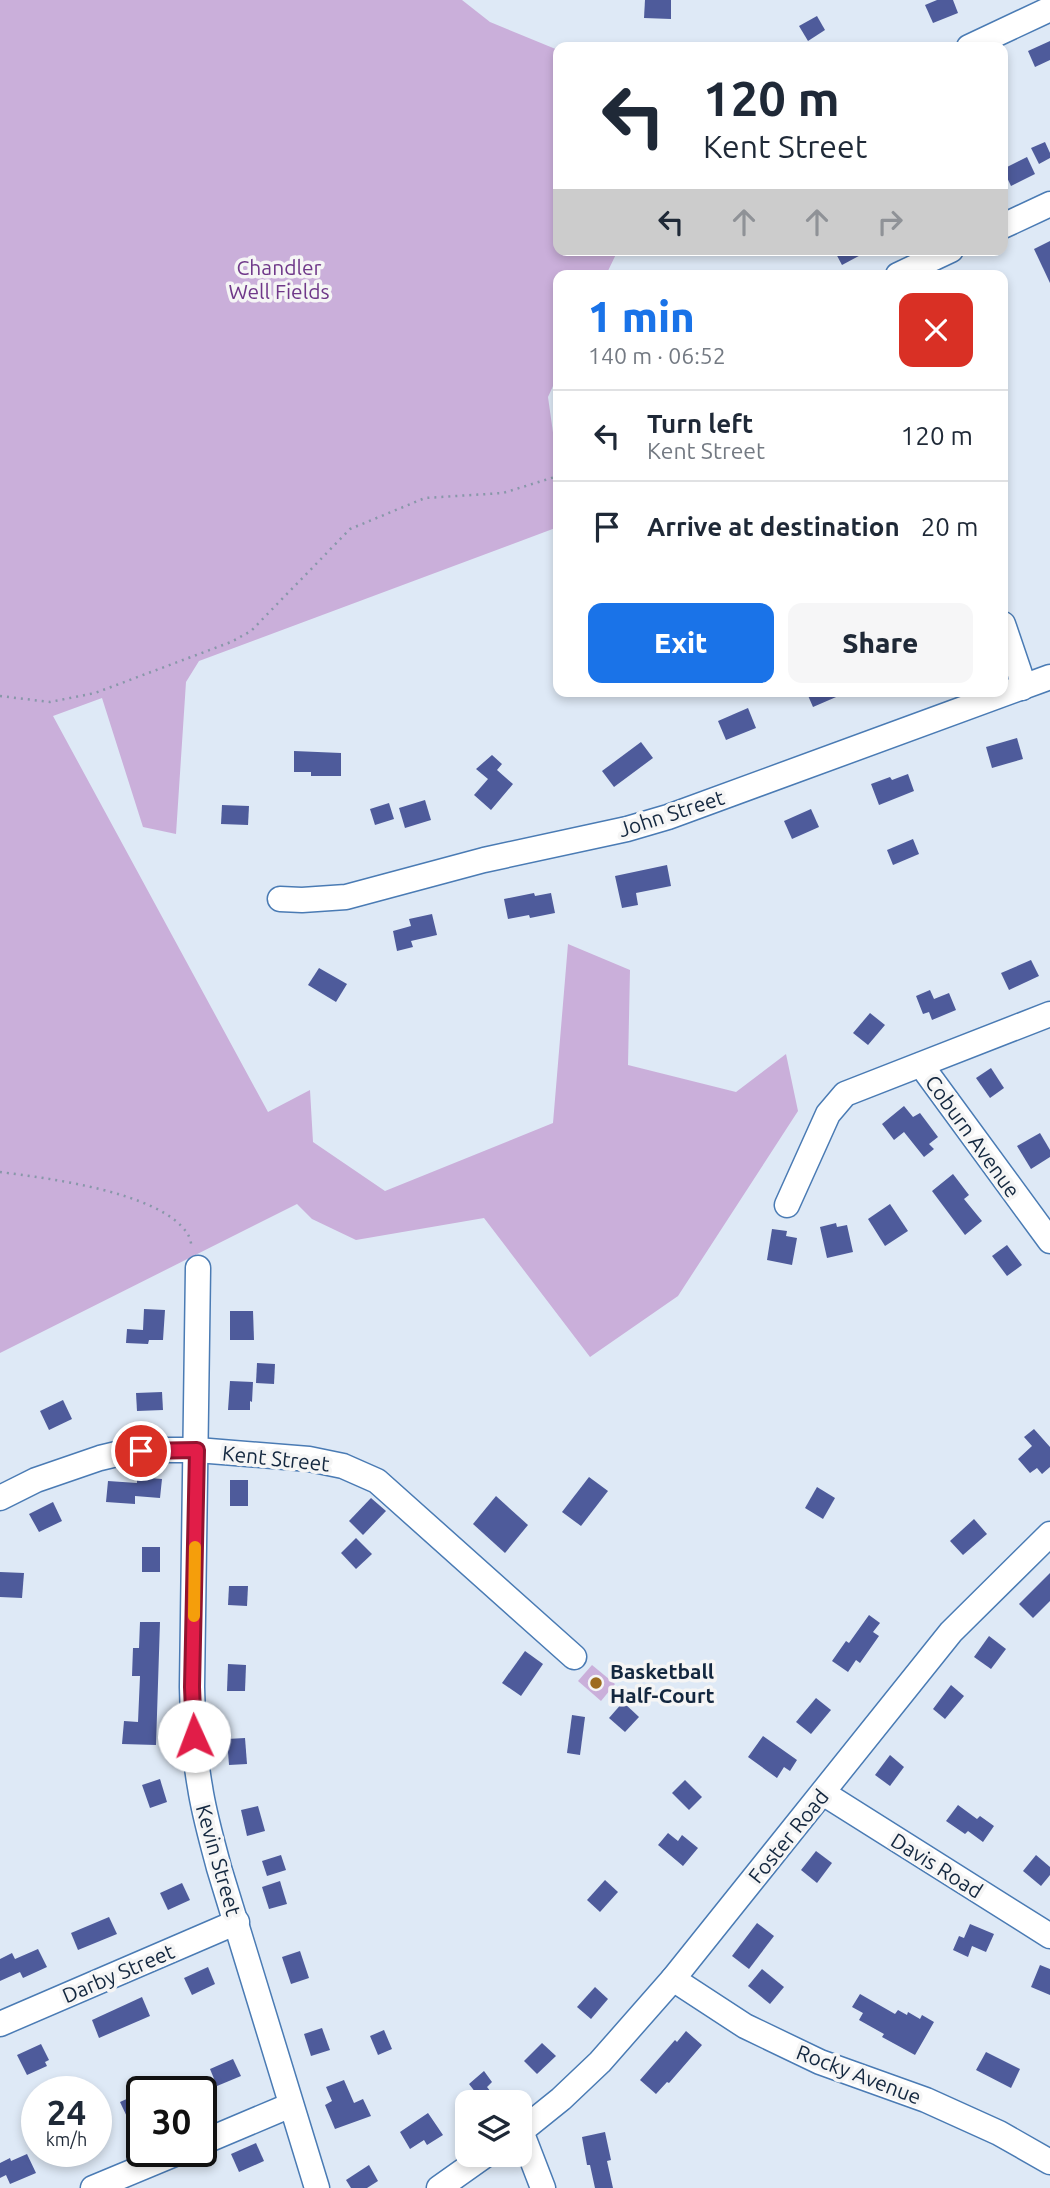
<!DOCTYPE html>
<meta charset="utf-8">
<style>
:root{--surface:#fff;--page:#f6f6f7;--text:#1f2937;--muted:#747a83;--line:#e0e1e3;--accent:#1a73e8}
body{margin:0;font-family:Ubuntu,sans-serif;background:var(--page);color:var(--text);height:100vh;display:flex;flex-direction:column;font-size:26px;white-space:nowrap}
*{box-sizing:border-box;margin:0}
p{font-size:23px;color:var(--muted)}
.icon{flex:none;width:38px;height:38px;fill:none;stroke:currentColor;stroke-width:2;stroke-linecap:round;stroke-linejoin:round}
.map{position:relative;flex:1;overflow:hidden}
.panel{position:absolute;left:553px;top:270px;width:455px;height:427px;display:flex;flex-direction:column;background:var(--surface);border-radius:14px;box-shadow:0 4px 10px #0003}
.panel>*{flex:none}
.banner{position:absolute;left:553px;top:42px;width:455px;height:214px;border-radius:14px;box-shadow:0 4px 10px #0003;background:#fff;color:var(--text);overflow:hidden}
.tools{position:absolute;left:455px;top:2090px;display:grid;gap:14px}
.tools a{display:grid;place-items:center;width:77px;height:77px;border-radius:14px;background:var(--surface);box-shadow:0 4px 10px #0003;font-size:35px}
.speed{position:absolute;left:21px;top:2076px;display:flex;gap:14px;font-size:35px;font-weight:700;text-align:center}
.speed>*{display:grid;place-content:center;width:91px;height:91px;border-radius:50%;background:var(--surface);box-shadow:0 4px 10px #0003;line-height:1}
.speed small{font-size:18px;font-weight:400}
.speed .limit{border:4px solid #111;border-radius:10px;background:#fff;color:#111}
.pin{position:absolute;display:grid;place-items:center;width:60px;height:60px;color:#fff;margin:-30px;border:4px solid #fff;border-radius:50%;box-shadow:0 2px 7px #0007}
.me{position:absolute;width:77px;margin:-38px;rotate:358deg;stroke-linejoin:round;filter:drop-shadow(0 0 5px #0008)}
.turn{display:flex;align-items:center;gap:24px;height:147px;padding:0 35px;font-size:32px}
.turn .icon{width:91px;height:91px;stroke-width:2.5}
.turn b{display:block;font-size:49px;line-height:60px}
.lanes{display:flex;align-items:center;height:66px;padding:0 35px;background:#0003;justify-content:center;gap:35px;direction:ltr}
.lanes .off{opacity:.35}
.round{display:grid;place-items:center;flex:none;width:74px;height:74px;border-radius:14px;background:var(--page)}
.overview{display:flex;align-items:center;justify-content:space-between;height:119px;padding:0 35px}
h1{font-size:42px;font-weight:800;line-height:52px;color:var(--accent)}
.action{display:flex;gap:14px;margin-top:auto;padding:14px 35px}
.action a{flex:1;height:80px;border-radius:14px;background:var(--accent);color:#fff;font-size:28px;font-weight:800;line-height:80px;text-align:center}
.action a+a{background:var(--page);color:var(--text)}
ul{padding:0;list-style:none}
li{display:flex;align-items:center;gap:21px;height:91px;padding:0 35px;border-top:2px solid var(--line)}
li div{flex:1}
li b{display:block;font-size:26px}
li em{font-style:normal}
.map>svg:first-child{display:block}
.green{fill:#caafda}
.building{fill:#4e5b9b}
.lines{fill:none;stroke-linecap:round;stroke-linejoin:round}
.minor-casing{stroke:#4a7bb4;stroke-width:27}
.path{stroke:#8897a9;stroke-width:2.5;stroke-dasharray:2 5;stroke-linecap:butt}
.minor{stroke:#fff;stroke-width:24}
.route-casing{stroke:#92132f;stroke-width:18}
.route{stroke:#e11d48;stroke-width:12}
.slow{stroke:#f59e0b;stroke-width:12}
.poi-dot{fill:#9d6b1f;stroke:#f5f5f5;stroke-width:2.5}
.labels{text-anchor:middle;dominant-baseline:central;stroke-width:7;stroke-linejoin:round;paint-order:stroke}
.park-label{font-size:21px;fill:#6f3889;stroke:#f5f5f5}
.street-label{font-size:21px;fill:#13273f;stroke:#f5f5f5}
.poi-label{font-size:21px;font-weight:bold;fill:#13273f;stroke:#f5f5f5;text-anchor:start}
</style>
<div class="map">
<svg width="1050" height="2188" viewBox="0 0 1050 2188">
<rect width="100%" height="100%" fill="#dee9f6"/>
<g class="green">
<path d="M0 0H462L490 22 558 50V250H618L606 275H558V375L548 397 558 468V527L199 661 186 682 176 834 143 827 102 698 53 716 268 1112 310 1090 313 1142 385 1191 553 1123 568 944 630 970 628 1065 736 1092 786 1054 798 1111 678 1296 590 1357 484 1218 356 1240 312 1219 297 1204 0 1353Z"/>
<path d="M592 1665 615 1684 601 1701 578 1681Z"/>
</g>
<g class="building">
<path d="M645 0H671V19L644 18Z"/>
<path d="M937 0H953L958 13 933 23 925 5Z"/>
<path d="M817 16 825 30 808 41 799 26Z"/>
<path d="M1050 41V60L1035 67 1028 51Z"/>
<path d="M1045 142 1050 153V158L1039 164 1031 148Z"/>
<path d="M1027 157 1035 174 1011 186 1003 169Z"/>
<path d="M1050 241V283L1034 249Z"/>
<path d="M834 250H870L842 265Z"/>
<path d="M806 691H850L813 707Z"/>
<path d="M748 708 756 728 726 740 718 721Z"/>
<path d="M1017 738 1023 759 992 768 986 747Z"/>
<path d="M641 742 653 758 614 787 602 771Z"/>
<path d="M294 751 341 753V776H311V772H294Z"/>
<path d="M492 755 502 764 497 770 513 784 491 810 474 795 488 779 476 769Z"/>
<path d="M908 774 914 791 879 805 871 784 890 777 892 780Z"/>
<path d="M425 800 431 820 405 828 399 808Z"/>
<path d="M389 803 394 819 375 825 370 809Z"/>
<path d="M222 805 249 806 248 825 221 824Z"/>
<path d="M811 809 819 827 792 839 784 821Z"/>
<path d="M913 839 919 854 893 865 887 850Z"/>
<path d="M667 865 671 886 636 893 638 905 622 908 615 876Z"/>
<path d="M534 893 535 896 551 893 555 913 530 918 529 915 508 919 504 899Z"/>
<path d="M432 914 437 935 411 941 413 947 397 951 393 931 411 926 409 919Z"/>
<path d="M1031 960 1039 976 1009 990 1001 973Z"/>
<path d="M319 968 347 984 336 1002 308 985Z"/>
<path d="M930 990 934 999 949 993 956 1010 932 1020 929 1012 923 1014 916 996Z"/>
<path d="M870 1013 885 1025 868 1045 853 1033Z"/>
<path d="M991 1068 1004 1088 990 1098 976 1078Z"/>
<path d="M904 1106 913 1117 920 1113 938 1137 929 1144 934 1149 924 1157 904 1132 894 1140 882 1124Z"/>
<path d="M1040 1133 1050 1150V1157L1031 1169 1017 1146Z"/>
<path d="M953 1174 969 1195 964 1199 982 1221 965 1235 932 1191Z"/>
<path d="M890 1204 908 1231 885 1246 868 1219Z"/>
<path d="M836 1223 837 1227 847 1225 853 1252 827 1258 820 1227Z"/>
<path d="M772 1229 787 1231 786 1236 797 1238 792 1265 767 1260Z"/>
<path d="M1007 1245 1022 1265 1007 1276 992 1256Z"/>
<path d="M144 1309 165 1310 163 1340H149L148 1344 126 1343 127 1329 143 1330Z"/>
<path d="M230 1311H253L254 1340H230Z"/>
<path d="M257 1363 275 1364 274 1384 256 1383Z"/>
<path d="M230 1381 253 1382 252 1402 250 1401V1410H228Z"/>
<path d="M162 1392 163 1410 137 1411 136 1393Z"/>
<path d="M63 1400 72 1419 49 1430 40 1411Z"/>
<path d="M1034 1429 1050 1447V1467L1042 1474 1037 1468 1030 1473 1018 1459 1032 1446 1024 1437Z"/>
<path d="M137 1477 162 1479 160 1498 135 1496V1504L106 1502 108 1481 137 1483Z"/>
<path d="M589 1477 608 1491 581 1526 562 1512Z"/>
<rect x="230" y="1480" width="18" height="26"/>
<path d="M817 1487 835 1498 823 1519 805 1508Z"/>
<path d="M496 1496 528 1525 505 1553 473 1524Z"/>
<path d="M371 1498 386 1511 363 1535 349 1521Z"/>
<path d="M53 1502 62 1521 39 1532 29 1514Z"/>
<path d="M974 1519 987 1534 963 1555 950 1541Z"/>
<path d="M356 1538 372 1554 356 1569 341 1553Z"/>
<rect x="142" y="1547" width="18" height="25"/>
<path d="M0 1572 24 1573 22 1598 0 1597Z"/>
<path d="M1050 1573V1601L1033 1618 1019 1604Z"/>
<path d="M229 1586H248L247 1606 228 1605Z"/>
<path d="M869 1615 880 1623 873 1632 879 1636 860 1663 856 1660 848 1672 832 1661 846 1641 849 1643Z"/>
<path d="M140 1622H160L156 1745 122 1744 124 1721 138 1722 140 1676H132L133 1648H139Z"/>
<path d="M989 1636 1006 1649 991 1669 974 1657Z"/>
<path d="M525 1651 543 1664 521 1696 502 1683Z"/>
<path d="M228 1664 246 1665 245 1691H227Z"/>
<path d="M951 1685 964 1696 945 1719 933 1709Z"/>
<path d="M816 1698 831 1710 811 1734 796 1722Z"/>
<path d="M623 1702 639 1717 625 1732 609 1718Z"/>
<path d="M572 1715 585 1717 580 1755 567 1753Z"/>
<path d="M763 1736 797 1760 790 1771 784 1767 777 1778 748 1757Z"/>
<path d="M245 1738 247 1764 229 1765 227 1739Z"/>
<path d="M890 1755 904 1767 890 1786 875 1775Z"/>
<path d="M160 1779 167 1802 150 1808 142 1785Z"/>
<path d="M685 1780 702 1797 689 1810 672 1793Z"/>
<path d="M958 1805 977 1819 980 1816 994 1826 983 1842 968 1831 965 1834 946 1821Z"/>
<path d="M258 1806 265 1831 247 1836 241 1810Z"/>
<path d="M668 1833 678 1841 682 1835 698 1848 683 1866 658 1845Z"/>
<path d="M816 1851 832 1863 817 1883 801 1870Z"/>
<path d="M281 1855 286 1870 267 1876 262 1861Z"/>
<path d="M1036 1855 1050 1867V1875L1041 1886 1023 1871Z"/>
<path d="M605 1880 618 1892 600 1912 587 1900Z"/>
<path d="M280 1881 287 1904 269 1909 262 1887Z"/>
<path d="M182 1883 190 1900 168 1910 160 1893Z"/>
<path d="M109 1917 117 1934 78 1950 71 1933Z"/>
<path d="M757 1923 774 1936 749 1969 732 1956Z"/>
<path d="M970 1924 994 1934 986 1952 972 1946 968 1957 953 1950 959 1936 964 1938Z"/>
<path d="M38 1949 47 1967 23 1978 20 1972 0 1981V1959L12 1953 15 1959Z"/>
<path d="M300 1951 309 1978 291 1984 282 1957Z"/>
<path d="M1040 1965 1050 1969V1995L1031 1987Z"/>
<path d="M208 1967 215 1984 192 1995 184 1978Z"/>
<path d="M762 1969 784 1987 770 2004 748 1986Z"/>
<path d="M595 1987 608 1999 591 2019 577 2007Z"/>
<path d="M860 1994 895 2014 898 2010 907 2015 908 2012 920 2019 922 2015 934 2022 915 2055 882 2037 884 2034 859 2020 863 2013 852 2007Z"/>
<path d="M142 1997 150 2016 99 2038 92 2020Z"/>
<path d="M322 2028 330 2050 311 2056 304 2034Z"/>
<path d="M384 2030 392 2049 378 2055 370 2036Z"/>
<path d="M686 2031 702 2045 669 2083 667 2082 656 2094 640 2080 675 2040 677 2042Z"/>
<path d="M542 2043 556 2056 537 2074 524 2061Z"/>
<path d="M41 2044 49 2060 45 2062 47 2066 27 2075 17 2055Z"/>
<path d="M986 2052 1020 2069 1011 2088 976 2070Z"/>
<path d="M233 2059 241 2076 217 2086 210 2069Z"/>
<path d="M484 2071 492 2082 487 2087 499 2102H466L476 2093 469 2084Z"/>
<path d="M344 2080 354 2103 363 2099 371 2116 335 2129 325 2105 332 2101 326 2087Z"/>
<path d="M142 2092V2115L129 2121 120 2102Z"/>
<path d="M428 2113 443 2135 427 2145 424 2140 410 2149 400 2132Z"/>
<path d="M605 2132 611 2160 607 2161 613 2188H595L590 2165H587L582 2137Z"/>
<path d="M256 2143 264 2161 239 2172 231 2154Z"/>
<path d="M27 2154 36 2173 10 2184 6 2175 0 2178V2163L10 2158 11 2161Z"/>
<path d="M369 2165 378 2181 367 2188H351L346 2180Z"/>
</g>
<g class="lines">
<defs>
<g id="minor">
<path d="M969 47 1050 9"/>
<path d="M1003 226 1050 204"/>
<path d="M898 275 951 250"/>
<path d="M1003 624 1020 674 1022 688"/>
<path d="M280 899 302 900 346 897 484 860 627 829 668 817 1050 677"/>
<path d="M921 1065 1050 1241"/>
<path d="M787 1205 828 1114 845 1094 1050 1014"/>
<path d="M198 1268 192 1687C193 1721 194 1754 200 1787 204 1814 212 1841 219 1868L317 2188"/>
<path d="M0 1498 36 1480 100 1458 125 1452 158 1450H197L309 1459 343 1466 377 1481 574 1657"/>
<path d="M823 1793 1050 1936"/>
<path d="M673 1979 745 2026 820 2062 926 2100 999 2133 1050 2162"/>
<path d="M0 2024 237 1922"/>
<path d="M521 2131 543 2188"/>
<path d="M520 2132 561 2099 600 2062 673 1979 951 1632 1050 1534"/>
<path d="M201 2143 291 2105"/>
<path d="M93 2188 182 2151"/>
<path d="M439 2188 487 2154"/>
</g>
</defs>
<use href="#minor" class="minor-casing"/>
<g class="path">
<path d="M0 696 50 702 95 693 231 642 251 631 350 529 425 498 503 493 558 476"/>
<path d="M0 1172C47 1178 160 1192 187 1233 190 1237 191 1243 192 1248"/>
</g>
<use href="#minor" class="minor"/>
</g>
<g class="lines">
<defs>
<path id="route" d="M141 1451 197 1450 192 1687 194 1736"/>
</defs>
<use href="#route" class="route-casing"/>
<use href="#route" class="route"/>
<path class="slow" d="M194 1616 195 1547"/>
</g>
<circle class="poi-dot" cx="596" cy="1683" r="7"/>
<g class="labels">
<g class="park-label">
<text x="279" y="267">Chandler<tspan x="279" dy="24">Well Fields</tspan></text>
</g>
<g class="street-label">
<text transform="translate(671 813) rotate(-18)">John Street</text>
<text transform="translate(973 1136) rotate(54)">Coburn Avenue</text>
<text transform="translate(276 1458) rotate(6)">Kent Street</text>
<text transform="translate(788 1836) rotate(-51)">Foster Road</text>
<text transform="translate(219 1860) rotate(74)">Kevin Street</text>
<text transform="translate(937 1865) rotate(32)">Davis Road</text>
<text transform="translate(118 1973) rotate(-23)">Darby Street</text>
<text transform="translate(859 2074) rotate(21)">Rocky Avenue</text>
</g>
<g class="poi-label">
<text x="610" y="1671">Basketball<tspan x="610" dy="24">Half-Court</tspan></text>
</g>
</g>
</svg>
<div class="tools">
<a><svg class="icon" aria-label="layers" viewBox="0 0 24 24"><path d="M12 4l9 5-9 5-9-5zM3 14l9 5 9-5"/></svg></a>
</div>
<div class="speed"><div>24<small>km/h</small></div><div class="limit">30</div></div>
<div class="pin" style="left:141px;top:1451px;background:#d93025"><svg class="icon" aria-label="arrive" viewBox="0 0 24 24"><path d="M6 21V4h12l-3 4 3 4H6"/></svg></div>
<svg class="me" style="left:194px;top:1736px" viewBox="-20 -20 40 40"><circle r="19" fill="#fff"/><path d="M0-13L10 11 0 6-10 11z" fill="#e11d48"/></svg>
<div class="banner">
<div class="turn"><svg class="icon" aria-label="left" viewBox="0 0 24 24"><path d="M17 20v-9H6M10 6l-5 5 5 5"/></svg><div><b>120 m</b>Kent Street</div></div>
<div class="lanes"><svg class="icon" aria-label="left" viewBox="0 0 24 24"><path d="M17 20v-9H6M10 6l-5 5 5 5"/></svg><svg class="icon off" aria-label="ahead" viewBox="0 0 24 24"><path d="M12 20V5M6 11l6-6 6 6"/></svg><svg class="icon off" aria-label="ahead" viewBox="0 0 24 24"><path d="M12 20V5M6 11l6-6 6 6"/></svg><svg class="icon off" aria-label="right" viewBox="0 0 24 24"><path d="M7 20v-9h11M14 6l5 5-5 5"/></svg></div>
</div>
<section class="panel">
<div class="overview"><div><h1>1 min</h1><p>140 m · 06:52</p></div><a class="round" style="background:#d93025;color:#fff"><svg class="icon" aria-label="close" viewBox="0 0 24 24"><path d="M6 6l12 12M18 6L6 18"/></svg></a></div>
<ul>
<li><svg class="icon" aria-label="left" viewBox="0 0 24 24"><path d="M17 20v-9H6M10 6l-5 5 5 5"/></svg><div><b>Turn left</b><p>Kent Street</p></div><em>120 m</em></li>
<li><svg class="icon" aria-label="arrive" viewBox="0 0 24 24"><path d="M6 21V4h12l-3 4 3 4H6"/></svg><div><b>Arrive at destination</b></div><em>20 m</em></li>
</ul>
<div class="action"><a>Exit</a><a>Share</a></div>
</section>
</div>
